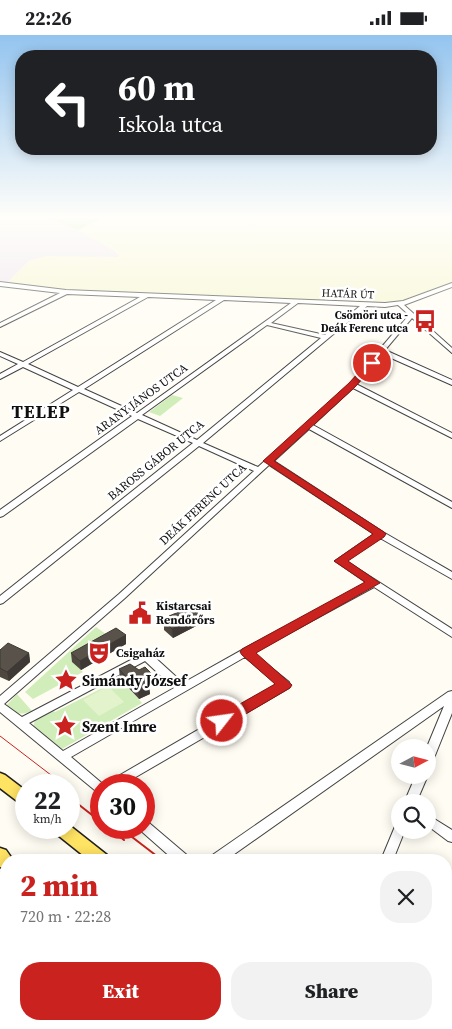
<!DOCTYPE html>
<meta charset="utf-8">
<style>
:root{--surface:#fff;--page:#f2f2f2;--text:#202124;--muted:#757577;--accent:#c9221f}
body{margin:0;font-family:"Source Serif 4",serif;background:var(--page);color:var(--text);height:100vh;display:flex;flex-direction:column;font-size:19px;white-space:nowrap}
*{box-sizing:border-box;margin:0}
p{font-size:16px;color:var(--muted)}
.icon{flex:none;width:28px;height:28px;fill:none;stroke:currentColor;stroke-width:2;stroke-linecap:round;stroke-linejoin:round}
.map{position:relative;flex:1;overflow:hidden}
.side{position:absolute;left:0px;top:819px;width:452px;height:176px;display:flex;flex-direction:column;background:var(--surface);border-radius:20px 20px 0 0;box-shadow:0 2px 12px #0003}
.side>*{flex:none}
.hud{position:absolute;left:15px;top:15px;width:422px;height:105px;border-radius:20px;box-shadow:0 2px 12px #0003;background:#202124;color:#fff;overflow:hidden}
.needle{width:32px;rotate:83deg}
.tools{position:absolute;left:391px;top:704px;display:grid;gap:10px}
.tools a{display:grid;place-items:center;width:45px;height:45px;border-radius:50%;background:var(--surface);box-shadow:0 2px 12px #0003;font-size:25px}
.speed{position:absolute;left:15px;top:739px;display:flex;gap:10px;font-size:25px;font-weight:700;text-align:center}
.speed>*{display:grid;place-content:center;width:65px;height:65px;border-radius:50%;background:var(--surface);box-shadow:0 2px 12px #0003;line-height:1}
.speed small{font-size:12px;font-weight:400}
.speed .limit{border:8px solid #d22;background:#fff;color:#111}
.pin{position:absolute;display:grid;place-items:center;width:42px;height:42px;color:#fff;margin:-21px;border:2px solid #fff;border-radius:50%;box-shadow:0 1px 5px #0007}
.me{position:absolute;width:55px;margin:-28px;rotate:60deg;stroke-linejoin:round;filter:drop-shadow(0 0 4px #0008)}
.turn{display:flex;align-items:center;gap:18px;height:105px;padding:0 20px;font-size:22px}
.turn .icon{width:65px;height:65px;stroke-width:2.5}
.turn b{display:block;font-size:35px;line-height:42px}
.round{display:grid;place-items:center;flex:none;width:52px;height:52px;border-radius:20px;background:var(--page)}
.headline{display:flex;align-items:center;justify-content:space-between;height:85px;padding:0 20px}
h1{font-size:30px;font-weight:800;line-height:38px;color:var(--accent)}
.primary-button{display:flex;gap:10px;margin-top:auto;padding:10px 20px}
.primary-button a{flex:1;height:58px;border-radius:20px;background:var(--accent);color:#fff;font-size:20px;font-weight:800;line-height:58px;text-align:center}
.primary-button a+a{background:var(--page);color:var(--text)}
.status{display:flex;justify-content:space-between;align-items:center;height:35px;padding:0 25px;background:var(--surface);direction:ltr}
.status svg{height:14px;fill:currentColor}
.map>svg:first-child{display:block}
.industrial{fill:#eee4ef}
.farmland{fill:#f7f6d1}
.green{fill:#d1edb9}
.forest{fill:#b3de98}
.pitch{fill:#e3f3cc}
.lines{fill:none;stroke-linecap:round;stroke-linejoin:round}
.minor-casing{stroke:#434343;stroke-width:2}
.major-casing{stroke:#212121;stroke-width:3}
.minor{fill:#fff;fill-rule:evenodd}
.major{fill:#ffe363;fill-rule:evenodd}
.tram-far1{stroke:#c9221f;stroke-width:1}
.tram{stroke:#c9221f;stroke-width:2}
.wall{fill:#4d4740}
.shaded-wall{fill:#3e3934}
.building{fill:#59524b;stroke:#3e3934}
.route{fill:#c9221f;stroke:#831614}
.labels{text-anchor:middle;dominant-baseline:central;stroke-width:5;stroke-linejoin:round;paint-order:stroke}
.far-street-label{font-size:11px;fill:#101010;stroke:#fff}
.far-poi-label{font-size:11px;font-weight:bold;fill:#101010;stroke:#fff;text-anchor:end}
.street-label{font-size:12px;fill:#101010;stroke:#fff}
.poi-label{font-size:12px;font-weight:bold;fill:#101010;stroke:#fff;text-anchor:start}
.near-poi-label{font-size:15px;font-weight:bold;fill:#101010;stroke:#fff;text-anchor:start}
.district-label{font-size:18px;font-weight:bold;letter-spacing:1px;fill:#101010;stroke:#fff}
</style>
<div class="status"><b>22:26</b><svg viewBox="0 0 49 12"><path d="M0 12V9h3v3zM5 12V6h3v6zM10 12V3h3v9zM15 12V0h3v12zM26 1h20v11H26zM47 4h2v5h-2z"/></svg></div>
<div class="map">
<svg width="452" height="994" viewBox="0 0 452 994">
<rect width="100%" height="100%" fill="#fffdf3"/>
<g class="industrial">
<path d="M0 181H46L78 195 112 214 120 221 115 223 30 225 7 248 0 247Z"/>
<path d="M122 989H231L239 994H117Z"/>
</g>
<path class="farmland" d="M106 181H452V248L402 267 386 269 167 261 60 254 7 248 30 225 47 221 118 222 119 219 117 217 78 195Z"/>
<g class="green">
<path d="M172 360 183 363 160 381 149 377Z"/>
<path d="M96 592 113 604 72 627 83 637 33 664 25 657Z"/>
<path d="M120 644 142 668 62 714 33 692 36 682 51 675 55 677Z"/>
<path d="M17 659 32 676C20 680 16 680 6 671Z"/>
<path d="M6 886V978L0 984V891Z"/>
</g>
<path class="forest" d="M45 181H106L78 195Z"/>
<path class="pitch" d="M108 651 124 667 99 681 83 665Z"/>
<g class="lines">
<defs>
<g id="minor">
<path d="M0 247 66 255 385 268 403 266 452 248V252L404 270 452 313V318L412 283 385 315 452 345V350L382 319 356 349 452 398V403L353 353 313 390 452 467V473L309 394 274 426 383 497 452 537V544L380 503 346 526 452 594V602L374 552 253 618 289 647 290 650 289 653 122 750H106L108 747 277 649 245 622 71 722 104 750H101V759L97 757 0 677V661L119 559 254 436 199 411 3 568 0 569V561L193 408 138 384 3 481 0 482V475L132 381 79 357 0 406V401L73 355 23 332 0 344V339L18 329 0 321V317L23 327 140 262 67 259 0 292V288L60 258 0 251ZM148 262 216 265 78 352 28 329ZM224 265 291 268 137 378 84 354ZM298 268 360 271 325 300 271 288ZM398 270 409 280 350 349 258 432 203 408 367 271 385 272ZM267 290 321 303 197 405 142 380ZM269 430 374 499 335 526 367 548 242 615 183 648 150 618 146 617 22 682 4 669 125 563ZM145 626 174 653 63 716 29 688Z"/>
<path d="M452 656V678L432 728 428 729 427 712 444 671 226 825H210L211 821 448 657Z"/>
<path d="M428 739V740L416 768H404L416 740Z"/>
<path d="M428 780 452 795V807L448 806 428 791Z"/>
<path d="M144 786 148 787 188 821 189 825H174L140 795 139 792H144Z"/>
<path d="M400 788V795H405L393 825H381L396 789Z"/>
<path d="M446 910 452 913V930L446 927Z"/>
<path d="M84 989H101L99 994H82Z"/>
<path d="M228 989H246L248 994H230Z"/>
<path d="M382 989H401L403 994H384Z"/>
</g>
<g id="major">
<path d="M0 738 5 740 26 756V771L21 769 0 753Z"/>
<path d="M69 790 107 820 109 825H89L54 797 52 792H69Z"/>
<path d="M0 813 6 815 13 825H6V834L0 832Z"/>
<path d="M295 989H318L321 994H297Z"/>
</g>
</defs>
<use href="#minor" class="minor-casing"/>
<use href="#major" class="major-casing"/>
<use href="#minor" class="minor"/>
<use href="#major" class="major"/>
<path class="tram-far1" d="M0 701 64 750"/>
<g class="tram">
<path d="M69 762 101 787"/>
<path d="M108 792 124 805"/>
<path d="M119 792 162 825"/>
<path d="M358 989 365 994"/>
<path d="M372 989 378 994"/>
</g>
</g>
<g class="wall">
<path d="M169 581 200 589 173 603 164 595V586L169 583Z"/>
<path d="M126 600V609L81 635 72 627 71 618Z"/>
<path d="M0 615 29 618 30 627 9 646 0 642Z"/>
<path d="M119 634 139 635 152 647 148 649 150 659 139 664 120 644Z"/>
</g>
<g class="shaded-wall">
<path d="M200 580V589L173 603 172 594Z"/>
<path d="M126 600V609L81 635 80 626Z"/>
<path d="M29 618 30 627 9 646 7 637Z"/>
<path d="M151 638 152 647 148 649 149 650 150 659 139 664 138 655 145 641Z"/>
</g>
<g class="building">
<path d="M191 572 200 580 172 594 164 586 171 582 169 581Z"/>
<path d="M116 593 126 600 80 626 71 618Z"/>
<path d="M8 608 29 618 7 637 0 633V615Z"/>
<path d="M130 629 139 635 145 632 151 638 145 641 148 644 145 645 149 650 138 655 119 634Z"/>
</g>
<linearGradient id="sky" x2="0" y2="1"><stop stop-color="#93c4ef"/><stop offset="0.57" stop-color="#fffefa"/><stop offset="1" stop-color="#fffefa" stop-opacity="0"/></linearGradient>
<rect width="452" height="320" fill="url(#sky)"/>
<path class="route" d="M372 325 377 328 355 352 274 426 384 497 386 499 384 502 348 526 380 548 256 618 292 650 290 653 227 690 222 691 217 690 215 686 217 682 275 649 242 620 240 617 242 614 365 547 334 526 373 499 263 426 349 348 369 326Z"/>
<defs>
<symbol id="bus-bare" viewBox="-9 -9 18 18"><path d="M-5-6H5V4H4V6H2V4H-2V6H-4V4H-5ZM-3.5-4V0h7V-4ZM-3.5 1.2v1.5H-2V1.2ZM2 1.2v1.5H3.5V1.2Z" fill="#c9221f" stroke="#fff" stroke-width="2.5" paint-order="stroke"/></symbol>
<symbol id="civic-bare" viewBox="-9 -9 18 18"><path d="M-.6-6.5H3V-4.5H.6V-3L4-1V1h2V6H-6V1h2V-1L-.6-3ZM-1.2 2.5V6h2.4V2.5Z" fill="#c9221f" stroke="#fff" stroke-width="2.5" paint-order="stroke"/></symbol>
<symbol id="theatre-bare" viewBox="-9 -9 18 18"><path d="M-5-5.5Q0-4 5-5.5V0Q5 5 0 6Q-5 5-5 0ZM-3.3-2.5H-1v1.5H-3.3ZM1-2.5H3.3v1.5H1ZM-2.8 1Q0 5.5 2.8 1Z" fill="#c9221f" stroke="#fff" stroke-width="2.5" paint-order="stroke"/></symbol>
<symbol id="sight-bare" viewBox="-9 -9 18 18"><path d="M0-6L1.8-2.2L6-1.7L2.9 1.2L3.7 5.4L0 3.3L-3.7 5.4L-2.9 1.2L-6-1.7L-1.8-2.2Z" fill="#c9221f" stroke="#fff" stroke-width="2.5" paint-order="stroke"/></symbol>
</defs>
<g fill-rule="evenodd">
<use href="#bus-bare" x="409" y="270" width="32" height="32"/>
<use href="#civic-bare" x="124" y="562" width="32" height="32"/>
<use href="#theatre-bare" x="83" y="602" width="32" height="32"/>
<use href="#sight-bare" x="50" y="629" width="32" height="32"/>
<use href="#sight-bare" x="49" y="675" width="32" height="32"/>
</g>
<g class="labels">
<g class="far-street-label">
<text transform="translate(348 259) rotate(2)">HATÁR ÚT</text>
</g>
<g class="far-poi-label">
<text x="408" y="280">Csömöri utca -<tspan x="408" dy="13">Deák Ferenc utca</tspan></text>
</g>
<g class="street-label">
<text transform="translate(141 364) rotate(-36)">ARANY JÁNOS UTCA</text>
<text transform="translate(156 425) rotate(-39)">BAROSS GÁBOR UTCA</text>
<text transform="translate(203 469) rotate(-43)">DEÁK FERENC UTCA</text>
</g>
<g class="poi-label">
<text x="156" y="571">Kistarcsai<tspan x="156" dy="14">Rendőrőrs</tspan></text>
<text x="116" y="618">Csigaház</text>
</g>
<g class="near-poi-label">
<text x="82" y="645">Simándy József</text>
<text x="82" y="691">Szent Imre</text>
</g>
<g class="district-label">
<text x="41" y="376">TELEP</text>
</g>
</g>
</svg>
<div class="tools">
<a><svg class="needle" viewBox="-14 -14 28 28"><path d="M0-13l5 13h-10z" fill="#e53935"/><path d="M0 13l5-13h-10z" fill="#757577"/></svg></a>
<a><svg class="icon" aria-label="search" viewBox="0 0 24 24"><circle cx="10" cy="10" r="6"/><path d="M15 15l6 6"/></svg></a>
</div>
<div class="speed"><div>22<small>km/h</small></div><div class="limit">30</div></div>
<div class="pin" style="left:372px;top:328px;background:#d93025"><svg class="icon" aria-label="arrive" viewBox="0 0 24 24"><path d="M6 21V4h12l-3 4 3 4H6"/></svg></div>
<svg class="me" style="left:222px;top:686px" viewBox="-20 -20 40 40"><circle r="17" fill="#c9221f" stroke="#fff" stroke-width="3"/><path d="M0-11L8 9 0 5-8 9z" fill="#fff"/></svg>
<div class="hud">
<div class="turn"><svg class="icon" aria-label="left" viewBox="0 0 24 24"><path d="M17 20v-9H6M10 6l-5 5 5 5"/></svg><div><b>60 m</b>Iskola utca</div></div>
</div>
<section class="side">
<div class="headline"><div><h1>2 min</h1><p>720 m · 22:28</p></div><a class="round"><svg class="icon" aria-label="close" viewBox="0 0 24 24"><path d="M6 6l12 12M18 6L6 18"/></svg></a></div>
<div class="primary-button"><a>Exit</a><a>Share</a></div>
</section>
</div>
